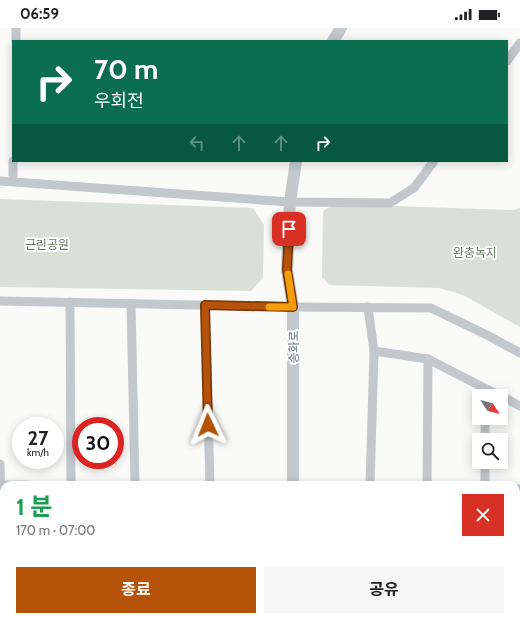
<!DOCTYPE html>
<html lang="ko">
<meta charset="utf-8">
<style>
:root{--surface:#fff;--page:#f6f6f6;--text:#202124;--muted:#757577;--accent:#b45309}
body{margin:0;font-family:Cabin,"Noto Sans KR",sans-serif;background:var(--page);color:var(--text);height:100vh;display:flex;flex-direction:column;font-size:15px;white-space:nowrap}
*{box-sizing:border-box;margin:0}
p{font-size:13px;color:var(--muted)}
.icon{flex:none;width:22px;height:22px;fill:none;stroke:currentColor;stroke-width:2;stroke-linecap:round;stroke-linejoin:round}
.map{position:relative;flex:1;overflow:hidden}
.drawer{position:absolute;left:0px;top:453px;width:520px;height:140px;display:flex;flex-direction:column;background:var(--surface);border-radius:12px 12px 0 0;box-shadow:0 2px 10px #0003}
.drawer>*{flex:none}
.banner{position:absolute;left:12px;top:12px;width:496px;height:122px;border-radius:0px;box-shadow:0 2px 10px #0003;background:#0b6e4f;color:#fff;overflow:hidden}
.needle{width:26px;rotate:126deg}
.tools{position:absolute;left:472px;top:361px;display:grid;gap:8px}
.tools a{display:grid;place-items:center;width:36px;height:36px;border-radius:0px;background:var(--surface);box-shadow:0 2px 10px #0003;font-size:20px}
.speed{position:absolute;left:12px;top:389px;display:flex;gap:8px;font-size:20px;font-weight:700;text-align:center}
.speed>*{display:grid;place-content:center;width:52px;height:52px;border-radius:50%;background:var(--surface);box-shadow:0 2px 10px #0003;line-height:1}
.speed small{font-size:10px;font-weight:400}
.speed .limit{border:6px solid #d22;background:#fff;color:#111}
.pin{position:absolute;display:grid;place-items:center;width:34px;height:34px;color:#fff;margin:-17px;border-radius:8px;box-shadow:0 2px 6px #0006}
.me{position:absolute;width:44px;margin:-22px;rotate:358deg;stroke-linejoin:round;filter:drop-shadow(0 0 3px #0008)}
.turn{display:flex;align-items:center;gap:14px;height:84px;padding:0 16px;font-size:18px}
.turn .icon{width:52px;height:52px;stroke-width:2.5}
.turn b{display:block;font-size:28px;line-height:34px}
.lanes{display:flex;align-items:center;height:38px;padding:0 16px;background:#0003;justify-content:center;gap:20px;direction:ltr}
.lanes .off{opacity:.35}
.round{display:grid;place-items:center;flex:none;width:42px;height:42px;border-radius:0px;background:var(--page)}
.head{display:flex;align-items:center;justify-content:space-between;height:68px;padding:0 16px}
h1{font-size:24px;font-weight:700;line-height:30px;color:#1e9e55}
.cta{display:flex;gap:8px;margin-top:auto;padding:8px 16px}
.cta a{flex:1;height:46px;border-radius:0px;background:var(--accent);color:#fff;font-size:16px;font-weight:700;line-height:46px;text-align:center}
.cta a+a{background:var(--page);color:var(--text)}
.status{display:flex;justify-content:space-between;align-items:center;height:28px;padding:0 20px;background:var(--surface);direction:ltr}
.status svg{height:11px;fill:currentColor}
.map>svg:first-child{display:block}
.green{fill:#dadfd7}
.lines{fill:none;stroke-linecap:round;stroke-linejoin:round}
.minor{stroke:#c3c8cc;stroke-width:9}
.tertiary{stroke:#c3c8cc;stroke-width:12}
.route-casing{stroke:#753606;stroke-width:10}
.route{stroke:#b45309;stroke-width:7}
.slow{stroke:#f59e0b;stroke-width:7}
.labels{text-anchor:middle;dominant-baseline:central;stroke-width:4;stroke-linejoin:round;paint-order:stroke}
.park-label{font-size:12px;fill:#687a64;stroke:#fff}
.street-label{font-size:12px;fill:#657683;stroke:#fff}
</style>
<div class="status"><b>06:59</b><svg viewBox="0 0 49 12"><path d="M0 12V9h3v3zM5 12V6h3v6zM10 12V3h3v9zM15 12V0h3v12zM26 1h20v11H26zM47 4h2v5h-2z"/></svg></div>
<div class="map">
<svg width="520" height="593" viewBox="0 0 520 593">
<rect width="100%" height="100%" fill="#fafaf8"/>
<g class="green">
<path d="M0 171 253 180 264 197 263 250 251 263 0 259Z"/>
<path d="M334 176 513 182 520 180V299L463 267 439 260 329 257 322 249 323 183Z"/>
</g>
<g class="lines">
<g class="minor">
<path d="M16 13V0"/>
<path d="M507 33 520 15"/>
<path d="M0 153 290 174 390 175 414 160 434 133"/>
<path d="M13 153V133"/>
<path d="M0 273 293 279 431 280 489 308 520 325"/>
<path d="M70 274 71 457"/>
<path d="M131 276 135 457"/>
<path d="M205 277 210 457"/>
<path d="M368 279 374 323"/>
<path d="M501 368 520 378"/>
<path d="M485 412V390"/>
<path d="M0 436 3 593"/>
<path d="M0 457H27"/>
<path d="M370 457 374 323 428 331 500 368"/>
<path d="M427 457 428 331"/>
<path d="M485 457V434"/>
<path d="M516 461H520"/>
<path d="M71 589V593"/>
<path d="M139 589V593"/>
<path d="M211 589V593"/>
</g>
<g class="tertiary">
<path d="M333 13 341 0"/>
<path d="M293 457V279L287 242 290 174 296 133"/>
<path d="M293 589V593"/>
</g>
</g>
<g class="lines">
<defs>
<path id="route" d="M208 397 205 277 293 279 287 242 289 201"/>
</defs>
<use href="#route" class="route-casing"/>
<use href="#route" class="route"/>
<path class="slow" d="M269 279H293L288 246"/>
</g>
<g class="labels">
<g class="park-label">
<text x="47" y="216">근린공원</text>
<text x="475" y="224">완충녹지</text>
</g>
<g class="street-label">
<text transform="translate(293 319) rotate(-90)">송화로</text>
</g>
</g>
</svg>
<div class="tools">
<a><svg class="needle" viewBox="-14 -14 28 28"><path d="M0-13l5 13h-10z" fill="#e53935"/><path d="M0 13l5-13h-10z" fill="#757577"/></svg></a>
<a><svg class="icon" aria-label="search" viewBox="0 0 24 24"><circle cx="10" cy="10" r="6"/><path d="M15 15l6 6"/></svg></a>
</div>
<div class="speed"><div>27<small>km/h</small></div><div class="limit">30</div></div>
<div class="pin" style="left:289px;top:201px;background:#d93025"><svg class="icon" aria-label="arrive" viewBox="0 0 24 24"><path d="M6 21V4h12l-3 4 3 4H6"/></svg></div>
<svg class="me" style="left:208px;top:397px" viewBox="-20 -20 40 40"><path d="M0-17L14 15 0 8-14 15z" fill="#b45309" stroke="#fff" stroke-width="4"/></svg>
<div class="banner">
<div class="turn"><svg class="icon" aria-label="right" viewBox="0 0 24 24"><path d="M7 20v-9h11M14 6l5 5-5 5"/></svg><div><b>70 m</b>우회전</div></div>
<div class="lanes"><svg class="icon off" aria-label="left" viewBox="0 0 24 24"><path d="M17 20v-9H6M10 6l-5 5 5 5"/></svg><svg class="icon off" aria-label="ahead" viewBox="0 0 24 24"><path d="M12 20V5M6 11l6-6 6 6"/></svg><svg class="icon off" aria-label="ahead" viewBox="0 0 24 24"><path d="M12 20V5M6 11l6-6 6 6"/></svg><svg class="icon" aria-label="right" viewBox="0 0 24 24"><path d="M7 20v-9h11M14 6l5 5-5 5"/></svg></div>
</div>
<section class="drawer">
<div class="head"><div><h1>1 분</h1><p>170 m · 07:00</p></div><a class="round" style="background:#d93025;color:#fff"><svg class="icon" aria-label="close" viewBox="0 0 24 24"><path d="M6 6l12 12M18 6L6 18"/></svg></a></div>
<div class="cta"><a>종료</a><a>공유</a></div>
</section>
</div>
